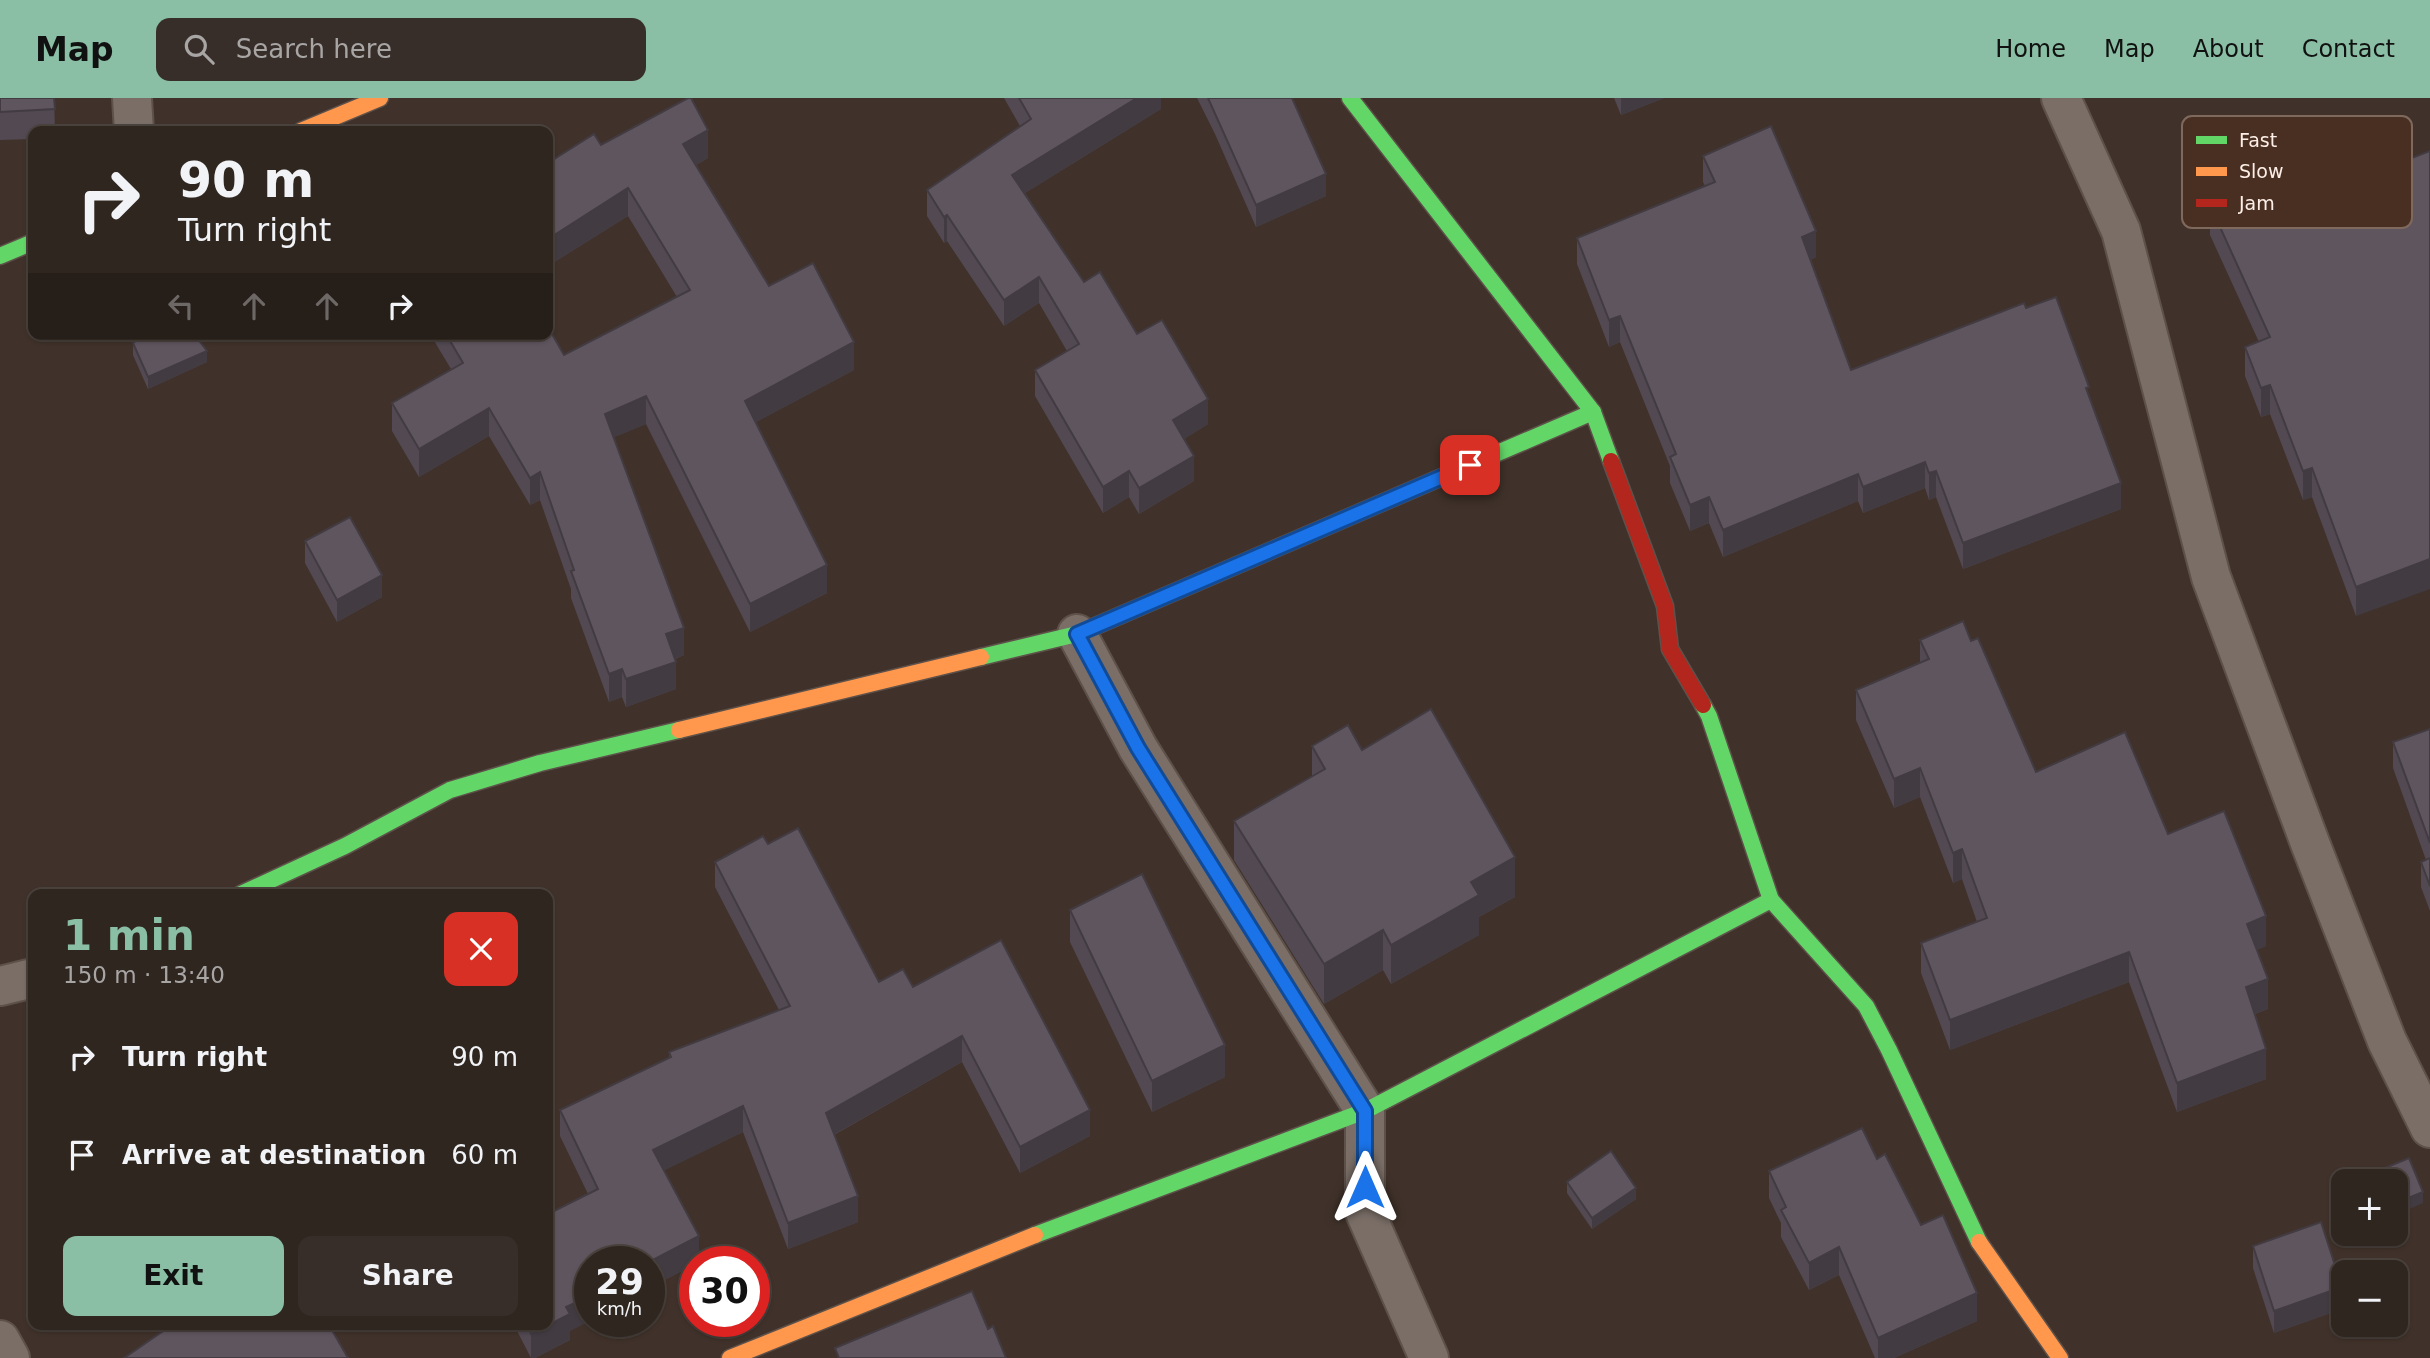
<!DOCTYPE html>
<meta charset="utf-8">
<style>
:root{--surface:#302620;--page:#382e29;--text:#f1f3f6;--muted:#a8a5a5;--line:#4b433e;--accent:#8abfa5}
body{margin:0;font-family:"DejaVu Sans",sans-serif;background:var(--page);color:var(--text);height:100vh;display:flex;flex-direction:column;font-size:26px;white-space:nowrap}
*{box-sizing:border-box;margin:0}
p{font-size:23px;color:var(--muted)}
.icon{flex:none;width:38px;height:38px;fill:none;stroke:currentColor;stroke-width:2;stroke-linecap:round;stroke-linejoin:round}
.map{position:relative;flex:1;overflow:hidden}
.panel{position:absolute;left:28px;top:791px;width:525px;height:441px;display:flex;flex-direction:column;background:var(--surface);border-radius:14px;box-shadow:0 2px 5px #0004,0 0 0 2px var(--line)}
.panel>*{flex:none}
.top-card{position:absolute;left:28px;top:28px;width:525px;height:214px;border-radius:14px;box-shadow:0 2px 5px #0004,0 0 0 2px var(--line);background:#302620;color:var(--text);overflow:hidden}
.controls{position:absolute;left:2331px;top:1071px;display:grid;gap:14px}
.controls a{display:grid;place-items:center;width:77px;height:77px;border-radius:14px;background:var(--surface);box-shadow:0 2px 5px #0004,0 0 0 2px var(--line);font-size:35px}
.speed{position:absolute;left:574px;top:1148px;display:flex;gap:14px;font-size:35px;font-weight:700;text-align:center}
.speed>*{display:grid;place-content:center;width:91px;height:91px;border-radius:50%;background:var(--surface);box-shadow:0 2px 5px #0004,0 0 0 2px var(--line);line-height:1}
.speed small{font-size:18px;font-weight:400}
.speed .limit{border:10px solid #d22;background:#fff;color:#111}
.pin{position:absolute;display:grid;place-items:center;width:60px;height:60px;color:#fff;margin:-30px;border-radius:14px;box-shadow:0 4px 10px #0006}
.me{position:absolute;width:77px;margin:-38px;rotate:0deg;stroke-linejoin:round;filter:drop-shadow(0 0 5px #0008)}
.turn{display:flex;align-items:center;gap:24px;height:147px;padding:0 35px;font-size:32px}
.turn .icon{width:91px;height:91px;stroke-width:2.5}
.turn b{display:block;font-size:49px;line-height:60px}
.lanes{display:flex;align-items:center;height:66px;padding:0 35px;background:#0003;justify-content:center;gap:35px;direction:ltr}
.lanes .off{opacity:.35}
.round{display:grid;place-items:center;flex:none;width:74px;height:74px;border-radius:14px;background:var(--page)}
.overview{display:flex;align-items:center;justify-content:space-between;height:119px;padding:0 35px}
h1{font-size:42px;font-weight:700;line-height:52px;color:var(--accent)}
.action{display:flex;gap:14px;margin-top:auto;padding:14px 35px}
.action a{flex:1;height:80px;border-radius:14px;background:var(--accent);color:#111;font-size:28px;font-weight:700;line-height:80px;text-align:center}
.action a+a{background:var(--page);color:var(--text)}
ul{padding:0;list-style:none}
li{display:flex;align-items:center;gap:21px;height:98px;padding:0 35px}
li div{flex:1}
li b{display:block;font-size:26px}
li em{font-style:normal}
header{display:flex;align-items:center;gap:42px;box-sizing:border-box;height:98px;padding:0 35px;background:var(--accent);color:#111}
header strong{font-size:33px}
nav{display:flex;gap:38px;margin-inline-start:auto;font-size:24px}
.search{width:490px;height:63px;background:var(--page);display:flex;align-items:center;gap:18px;box-sizing:border-box;padding:0 24px;border-radius:14px;color:var(--muted);font-size:26px}
.map>svg:first-child{display:block}
.lines{fill:none;stroke-linecap:round;stroke-linejoin:round}
.street-casing{stroke:#5d514a;stroke-width:42}
.fast-casing{stroke:#5d514a;stroke-width:19}
.slow-casing{stroke:#5d514a;stroke-width:19}
.jam-casing{stroke:#5d514a;stroke-width:19}
.street{stroke:#7a6e67;stroke-width:38}
.fast{stroke:#63d668;stroke-width:16}
.slow{stroke:#ff974d;stroke-width:16}
.jam{stroke:#b3261e;stroke-width:16}
.wall{fill:#524952}
.shaded-wall{fill:#423c42}
.building{fill:#5f555f;stroke:#423c42;stroke-width:2}
.route-casing{stroke:#114b97;stroke-width:18}
.route{stroke:#1a73e8;stroke-width:12}
.key{fill:#492f21;stroke:#7f695d;stroke-width:2}
.key-label{font-size:19px;fill:#fdefe8}
</style>
<header>
<strong>Map</strong>
<div class="search"><svg class="icon" aria-label="search" viewBox="0 0 24 24"><circle cx="10" cy="10" r="6"/><path d="M15 15l6 6"/></svg>Search here</div>
<nav><a>Home</a><a>Map</a><a>About</a><a>Contact</a></nav>
</header>
<div class="map">
<svg width="2430" height="1260" viewBox="0 0 2430 1260">
<rect width="100%" height="100%" fill="#40322a"/>
<g class="lines">
<defs>
<g id="street">
<path d="M132 0 134 33"/>
<path d="M2061 0 2121 133 2211 479 2310 745 2387 943 2430 1030"/>
<path d="M1077 536 1138 650 1365 1013V1114L1429 1260"/>
<path d="M0 888 33 880"/>
<path d="M0 1242 10 1260"/>
</g>
<g id="fast">
<path d="M1350 0 1593 314 1611 363"/>
<path d="M0 158 33 144"/>
<path d="M981 559 1077 536 1593 314"/>
<path d="M1703 607 1709 618 1771 802 1866 908 1889 952 1979 1144"/>
<path d="M241 796 345 748 450 692 540 665 679 632"/>
<path d="M1035 1137 1365 1013 1771 802"/>
</g>
<g id="slow">
<path d="M301 33 380 0"/>
<path d="M679 632 981 559"/>
<path d="M1979 1144 2060 1260"/>
<path d="M730 1260 1035 1137"/>
</g>
<path id="jam" d="M1611 363 1665 508 1670 551 1703 607"/>
</defs>
<use href="#street" class="street-casing"/>
<use href="#fast" class="fast-casing"/>
<use href="#slow" class="slow-casing"/>
<use href="#jam" class="jam-casing"/>
<use href="#street" class="street"/>
<use href="#fast" class="fast"/>
<use href="#slow" class="slow"/>
<use href="#jam" class="jam"/>
</g>
<g class="wall">
<path d="M0 0H54L55 33H33V41L0 42Z"/>
<path d="M1004 0H1161V11L1025 95 1084 184 1137 236 1208 326 1184 341 1194 383 1139 416 1129 399 1103 415 1035 298V272L1067 253 1039 205 1004 228 947 143 944 145 927 118V92L1020 28Z"/>
<path d="M1197 0H1292L1326 98 1256 129 1215 36Z"/>
<path d="M1614 0H1664L1621 17Z"/>
<path d="M601 47 708 60 696 67 769 188 854 272 756 324 827 495 750 534 646 326 614 339 684 557 675 561 676 591 626 609 622 599 609 604 571 500V491L540 402 530 407 489 338 419 379 392 333V305L451 271 430 236H548L564 257 677 199 628 118 548 168V65Z"/>
<path d="M2368 56 2356 518 2312 399 2303 402 2270 316 2261 319 2245 278V249L2259 244 2210 137V107L2261 105Z"/>
<path d="M1703 58 1816 159 1810 162 1851 272 2026 210 2089 299 2121 411 1963 471 1936 399 1929 402 1925 390 1863 415 1858 403 1723 459 1709 425 1690 433 1670 385V368L1620 244 1609 249 1577 166V140L1705 88 1703 84Z"/>
<path d="M133 245 207 264 148 291 133 257Z"/>
<path d="M305 443 382 499 337 524 305 465Z"/>
<path d="M1920 542 1971 543 2036 674 2168 736 2266 848 2256 852 2268 911 2255 916 2266 981 2177 1014 2129 884 1950 952 1921 875V845L1977 824 1962 781 1953 785 1920 699 1894 710 1856 622V592L1920 565Z"/>
<path d="M2430 631V813L2421 789V764L2426 762 2393 670V644Z"/>
<path d="M1312 648 1362 652 1515 799 1479 819V837L1391 886 1383 872 1324 906 1234 762V723L1312 678Z"/>
<path d="M768 746 879 884 913 889 1090 1038 1020 1075 962 964 834 1037 858 1124 788 1151 743 1034 664 1072 699 1164 649 1190V1164L570 1233V1242L535 1260H531L514 1227H548L588 1096 560 1038V1012L669 960V954L779 912 715 789V764Z"/>
<path d="M1070 812 1225 979 1152 1014 1070 844Z"/>
<path d="M1877 1061 1921 1127 1977 1223 1894 1260H1875L1839 1177 1809 1192 1781 1139V1125L1769 1100V1073Z"/>
<path d="M1567 1084 1636 1101 1592 1131 1567 1095Z"/>
<path d="M2253 1148 2342 1211 2274 1235 2253 1170Z"/>
</g>
<g class="shaded-wall">
<path d="M1137 0H1161V11L1012 103V77Z"/>
<path d="M1621 0H1664L1621 17Z"/>
<path d="M708 32V60L683 74V46Z"/>
<path d="M1326 76V98L1256 129V107Z"/>
<path d="M628 90V118L548 168V141Z"/>
<path d="M947 117V143L944 145V119Z"/>
<path d="M1816 133V159L1802 165V139Z"/>
<path d="M1039 179V205L1004 228V202Z"/>
<path d="M1620 218V244L1609 249V222Z"/>
<path d="M854 244V272L745 330V303Z"/>
<path d="M207 253V264L148 291V279Z"/>
<path d="M2270 287V316L2261 319V290Z"/>
<path d="M646 298V326L605 343V316Z"/>
<path d="M1208 301V326L1173 348V322Z"/>
<path d="M489 310V338L419 379V351Z"/>
<path d="M1194 358V383L1139 416V390Z"/>
<path d="M1925 364V390L1863 415V389Z"/>
<path d="M2312 370V399L2303 402V373Z"/>
<path d="M1129 373V399L1103 415V389Z"/>
<path d="M1936 373V399L1929 402V375Z"/>
<path d="M540 374V402L530 407V380Z"/>
<path d="M1858 376V403L1723 459V432Z"/>
<path d="M2121 385V411L1963 471V445Z"/>
<path d="M1709 399V425L1690 433V407Z"/>
<path d="M2430 461V491L2356 518V489Z"/>
<path d="M827 467V495L750 534V506Z"/>
<path d="M382 477V499L337 524V502Z"/>
<path d="M684 530V557L666 564V536Z"/>
<path d="M676 564V591L626 609V581Z"/>
<path d="M622 571V599L609 604V576Z"/>
<path d="M1920 670V699L1894 710V681Z"/>
<path d="M1962 751V781L1953 785V755Z"/>
<path d="M1515 759V799L1479 819V837L1391 886V847L1471 784Z"/>
<path d="M2266 818V848L2247 856V826Z"/>
<path d="M1383 832V872L1324 906V866Z"/>
<path d="M2129 854V884L1950 952V922Z"/>
<path d="M2268 881V911L2246 919V889Z"/>
<path d="M962 938V964L826 1041V1015Z"/>
<path d="M1225 947V979L1152 1014V983Z"/>
<path d="M2266 951V981L2177 1014V985Z"/>
<path d="M743 1008V1034L653 1078V1052Z"/>
<path d="M1090 1012V1038L1020 1075V1049Z"/>
<path d="M1636 1090V1101L1592 1131V1120Z"/>
<path d="M2423 1094V1105L2396 1117V1105Z"/>
<path d="M858 1098V1124L788 1151V1125Z"/>
<path d="M699 1138V1164H695V1166L649 1190V1164Z"/>
<path d="M1839 1149V1177L1809 1192V1165Z"/>
<path d="M2342 1189V1211L2274 1235V1213Z"/>
<path d="M1977 1195V1223L1894 1260H1878V1240Z"/>
<path d="M590 1198V1223L570 1233V1242L535 1260H531V1236L566 1209Z"/>
<path d="M438 1227H449L438 1232Z"/>
</g>
<g class="building">
<path d="M0 0H54L55 11 0 14Z"/>
<path d="M688 0H691L708 32 683 46 769 188 813 165 854 244 745 303 827 467 750 506 646 298 605 316 684 530 666 536 676 564 626 581 622 571 609 576 571 473 574 472 540 374 530 380 489 310 419 351 392 305 463 265 446 236H548V229L564 257 690 192 628 90 548 141V65L594 36 601 47Z"/>
<path d="M1019 0H1137L1012 77 1084 184 1100 174 1137 236 1162 222 1208 301 1173 322 1194 358 1139 390 1129 373 1103 389 1035 272 1079 246 1039 179 1004 202 947 117 944 119 927 92 1031 21Z"/>
<path d="M1208 0H1292L1326 76 1256 107Z"/>
<path d="M1771 28 1816 133 1802 139 1851 272 2024 205 2026 210 2056 199 2089 289 2086 290 2121 385 1963 445 1936 373 1929 375 1925 364 1863 389 1858 376 1723 432 1709 399 1690 407 1670 359 1676 356 1620 218 1609 222 1577 140 1715 84 1703 58Z"/>
<path d="M2430 53V461L2356 489 2312 370 2303 373 2270 287 2261 290 2245 249 2270 239 2210 107 2253 88 2261 105 2368 56 2376 74Z"/>
<path d="M145 236H194L207 253 148 279 133 245Z"/>
<path d="M350 419 382 477 337 502 305 443Z"/>
<path d="M1963 523 1971 543 1978 540 2036 674 2125 634 2168 736 2224 713 2266 818 2247 826 2268 881 2246 889 2266 951 2177 985 2129 854 1950 922 1921 845 1987 820 1962 751 1953 755 1920 670 1894 681 1856 592 1929 561 1920 542Z"/>
<path d="M1431 611 1515 759 1471 784 1479 797 1391 847 1383 832 1324 866 1234 723 1325 671 1312 648 1348 627 1362 652Z"/>
<path d="M2430 631V745L2393 644Z"/>
<path d="M798 730 879 884 903 871 913 889 1001 842 1090 1012 1020 1049 962 938 826 1015 858 1098 788 1125 743 1008 653 1052 699 1138 649 1164H590V1198L566 1209 570 1216 531 1236 527 1227H548V1116L598 1091 560 1012 671 959 669 954 790 908 715 764 763 738 768 746Z"/>
<path d="M2430 760V788L2421 764Z"/>
<path d="M1142 776 1225 947 1152 983 1070 812Z"/>
<path d="M1862 1030 1877 1061 1885 1056 1921 1127 1943 1117 1977 1195 1878 1240 1839 1149 1809 1165 1781 1112 1786 1109 1769 1073Z"/>
<path d="M1611 1053 1636 1090 1592 1120 1567 1084Z"/>
<path d="M2409 1060 2423 1094 2396 1105V1083H2377L2373 1075Z"/>
<path d="M2321 1124 2342 1189 2274 1213 2253 1148Z"/>
<path d="M972 1193 988 1231 993 1228 1006 1260H839L835 1250Z"/>
<path d="M172 1227H329L348 1260H124Z"/>
</g>
<g class="lines">
<defs>
<path id="route" d="M1365 1089V1013L1138 650 1077 536 1470 367"/>
</defs>
<use href="#route" class="route-casing"/>
<use href="#route" class="route"/>
</g>
<rect x="2182" y="18" width="230" height="112" rx="10" class="key"/>
<rect x="2196" y="38" width="31" height="8" fill="#63d668"/>
<rect x="2196" y="69" width="31" height="9" fill="#ff974d"/>
<rect x="2196" y="101" width="31" height="8" fill="#b3261e"/>
<g class="key-label">
<text x="2239" y="49">Fast</text>
<text x="2239" y="80">Slow</text>
<text x="2239" y="112">Jam</text>
</g>
</svg>
<div class="controls">
<a>+</a>
<a>−</a>
</div>
<div class="speed"><div>29<small>km/h</small></div><div class="limit">30</div></div>
<div class="pin" style="left:1470px;top:367px;background:#d93025"><svg class="icon" aria-label="arrive" viewBox="0 0 24 24"><path d="M6 21V4h12l-3 4 3 4H6"/></svg></div>
<svg class="me" style="left:1365px;top:1089px" viewBox="-20 -20 40 40"><path d="M0-17L14 15 0 8-14 15z" fill="#1a73e8" stroke="#fff" stroke-width="4"/></svg>
<div class="top-card">
<div class="turn"><svg class="icon" aria-label="right" viewBox="0 0 24 24"><path d="M7 20v-9h11M14 6l5 5-5 5"/></svg><div><b>90 m</b>Turn right</div></div>
<div class="lanes"><svg class="icon off" aria-label="left" viewBox="0 0 24 24"><path d="M17 20v-9H6M10 6l-5 5 5 5"/></svg><svg class="icon off" aria-label="ahead" viewBox="0 0 24 24"><path d="M12 20V5M6 11l6-6 6 6"/></svg><svg class="icon off" aria-label="ahead" viewBox="0 0 24 24"><path d="M12 20V5M6 11l6-6 6 6"/></svg><svg class="icon" aria-label="right" viewBox="0 0 24 24"><path d="M7 20v-9h11M14 6l5 5-5 5"/></svg></div>
</div>
<section class="panel">
<div class="overview"><div><h1>1 min</h1><p>150 m · 13:40</p></div><a class="round" style="background:#d93025;color:#fff"><svg class="icon" aria-label="close" viewBox="0 0 24 24"><path d="M6 6l12 12M18 6L6 18"/></svg></a></div>
<ul>
<li><svg class="icon" aria-label="right" viewBox="0 0 24 24"><path d="M7 20v-9h11M14 6l5 5-5 5"/></svg><div><b>Turn right</b></div><em>90 m</em></li>
<li><svg class="icon" aria-label="arrive" viewBox="0 0 24 24"><path d="M6 21V4h12l-3 4 3 4H6"/></svg><div><b>Arrive at destination</b></div><em>60 m</em></li>
</ul>
<div class="action"><a>Exit</a><a>Share</a></div>
</section>
</div>
